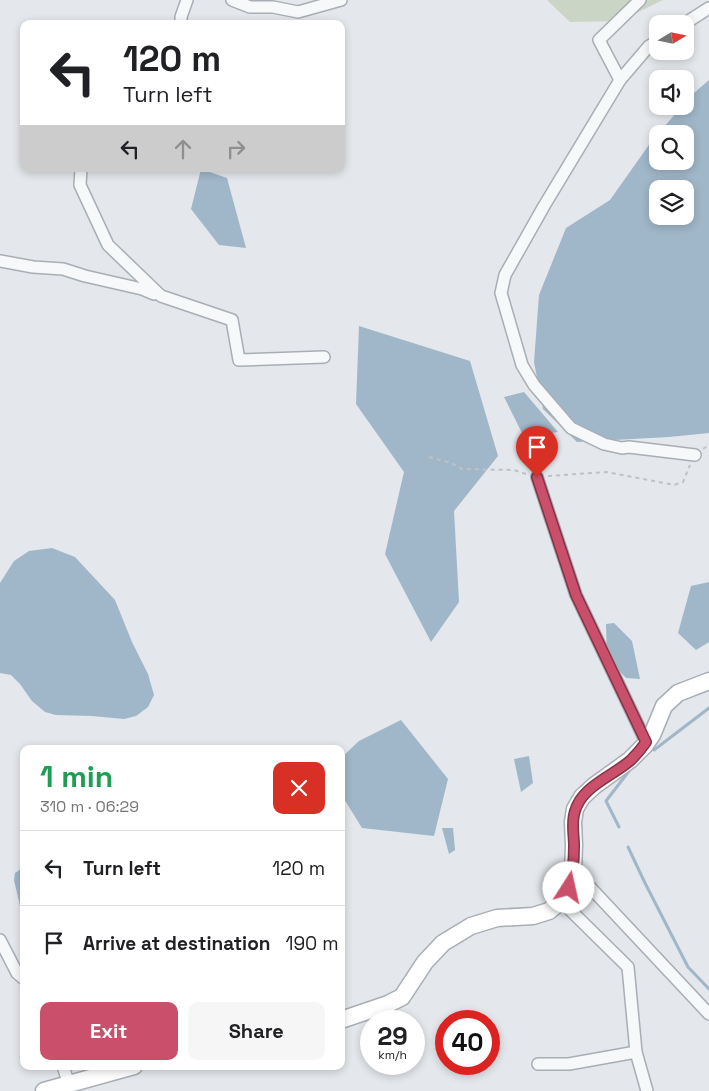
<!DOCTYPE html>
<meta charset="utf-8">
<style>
:root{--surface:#fff;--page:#f6f6f6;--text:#202124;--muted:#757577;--line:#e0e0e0;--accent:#ca4f6a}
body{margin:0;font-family:"Space Grotesk",sans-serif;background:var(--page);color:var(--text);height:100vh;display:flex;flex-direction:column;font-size:19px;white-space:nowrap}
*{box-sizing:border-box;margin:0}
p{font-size:16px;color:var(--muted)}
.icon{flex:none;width:28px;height:28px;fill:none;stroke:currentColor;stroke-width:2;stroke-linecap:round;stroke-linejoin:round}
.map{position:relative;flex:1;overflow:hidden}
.drawer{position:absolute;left:20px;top:745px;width:325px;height:325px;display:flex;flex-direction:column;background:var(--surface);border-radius:10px;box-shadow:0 2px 8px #0003}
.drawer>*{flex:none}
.banner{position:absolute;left:20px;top:20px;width:325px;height:152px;border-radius:10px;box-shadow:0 2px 8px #0003;background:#fff;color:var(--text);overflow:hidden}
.needle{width:32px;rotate:80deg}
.buttons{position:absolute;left:649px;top:15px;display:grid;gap:10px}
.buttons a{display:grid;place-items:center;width:45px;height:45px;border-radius:10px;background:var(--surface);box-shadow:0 2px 8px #0003;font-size:25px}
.speed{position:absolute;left:360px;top:1010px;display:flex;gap:10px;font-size:25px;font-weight:700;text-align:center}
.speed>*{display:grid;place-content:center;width:65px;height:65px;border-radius:50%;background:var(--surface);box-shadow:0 2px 8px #0003;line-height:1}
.speed small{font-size:12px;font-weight:400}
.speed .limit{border:8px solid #d22;background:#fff;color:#111}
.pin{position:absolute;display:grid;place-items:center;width:42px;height:42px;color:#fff;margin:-51px -21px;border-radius:50% 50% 50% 0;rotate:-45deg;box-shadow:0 0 5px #0007}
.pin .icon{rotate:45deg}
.me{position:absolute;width:55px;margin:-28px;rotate:10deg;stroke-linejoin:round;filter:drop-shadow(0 0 4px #0008)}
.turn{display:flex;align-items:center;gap:18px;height:105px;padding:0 20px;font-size:22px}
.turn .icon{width:65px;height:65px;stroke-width:2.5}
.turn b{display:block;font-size:35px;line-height:42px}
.lanes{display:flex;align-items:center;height:48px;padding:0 20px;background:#0003;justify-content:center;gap:25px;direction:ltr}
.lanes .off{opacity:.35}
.round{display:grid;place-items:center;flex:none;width:52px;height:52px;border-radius:10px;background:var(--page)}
.overview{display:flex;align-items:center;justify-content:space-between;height:85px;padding:0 20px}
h1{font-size:30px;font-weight:800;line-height:38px;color:#1e9e55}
.primary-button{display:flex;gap:10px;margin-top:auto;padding:10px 20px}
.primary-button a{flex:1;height:58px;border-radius:10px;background:var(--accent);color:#fff;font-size:20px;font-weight:800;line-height:58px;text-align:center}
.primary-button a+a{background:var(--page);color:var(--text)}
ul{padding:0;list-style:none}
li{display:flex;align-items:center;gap:15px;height:75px;padding:0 20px;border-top:1px solid var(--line)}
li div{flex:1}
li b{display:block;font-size:19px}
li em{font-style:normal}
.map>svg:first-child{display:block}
.green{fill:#cad5c5}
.water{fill:#a0b7c9;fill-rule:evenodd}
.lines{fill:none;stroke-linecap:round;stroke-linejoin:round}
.stream{stroke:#a0b7c9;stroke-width:3}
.street-casing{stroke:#a9aeb5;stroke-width:14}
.secondary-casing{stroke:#a9aeb5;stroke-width:19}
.path{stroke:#bdc2c6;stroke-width:2;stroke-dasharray:4 4;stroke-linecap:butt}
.street{stroke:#f6f8f9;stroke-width:11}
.secondary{stroke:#fff;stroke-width:16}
.route-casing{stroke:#833345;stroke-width:12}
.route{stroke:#ca4f6a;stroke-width:9}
</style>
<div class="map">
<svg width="709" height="1091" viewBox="0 0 709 1091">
<rect width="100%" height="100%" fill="#e4e7eb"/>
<path class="green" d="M547 0H663L620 21 570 22Z"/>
<g class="water">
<path d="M709 80V433L669 437 577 442 543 409 534 362 539 295 566 228 610 200 651 142 657 135 658 161H685V134H658L682 106H685V103L694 93ZM658 189H685V216H658Z"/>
<path d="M201 169 227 178 246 248 219 245 191 209Z"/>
<path d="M359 326 470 361 498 456 454 511 459 602 431 642 385 554 404 472 356 404Z"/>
<path d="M524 392 558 432 524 437 504 397Z"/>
<path d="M52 548 75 557 115 600 132 642 148 674 154 695 148 707 136 716 124 719 92 716 56 715 45 712 32 701 20 684 11 675 0 673V583L14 561 29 551Z"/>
<path d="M709 582V642L696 650 678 633 691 586Z"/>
<path d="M614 623 632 641 640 679 626 678 607 658 606 624Z"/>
<path d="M401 720 448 779 434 836 362 828 341 794V758L359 741Z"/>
<path d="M529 756 533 783 521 792 514 759Z"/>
<path d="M442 828H453L455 850 449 854Z"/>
<path d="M24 867V923L14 880 15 873Z"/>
</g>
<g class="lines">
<g class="stream">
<path d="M654 750 709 708"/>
<path d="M619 827 606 801 629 771"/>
<path d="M628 847 645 883 688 967 709 989"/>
</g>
<defs>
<g id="street">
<path d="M232 0 250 7H273L298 12 341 0"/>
<path d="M181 24V17L187 0"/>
<path d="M684 24 709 8"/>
<path d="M658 41 649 46 620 80 544 206 505 275 501 293 522 365 534 385 571 428 604 444 622 448 629 447 695 455"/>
<path d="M620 80 599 40 640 0"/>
<path d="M81 169 80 185 108 245 161 296 232 320 239 360 324 357"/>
<path d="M0 261 33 267 63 269 85 276 142 289 154 294"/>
<path d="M537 477 576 595 646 742"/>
<path d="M573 869 709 1014"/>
<path d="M561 901 628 967 636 1052 647 1091"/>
<path d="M0 940 17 973 24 979"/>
<path d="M538 1064H569L636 1052"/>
<path d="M63 1066 69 1085"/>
</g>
<g id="secondary">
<path d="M341 1020 388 1004 402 997 425 962 443 943 471 926 497 918 533 916 549 911 561 901 569 888 573 873 574 845 573 822 575 809 582 797 594 786 630 760 645 745 652 735 664 706 678 693 709 681"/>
<path d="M44 1091 134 1066"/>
</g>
</defs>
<use href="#street" class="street-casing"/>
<use href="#secondary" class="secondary-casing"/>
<g class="path">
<path d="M703 449 709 445"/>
<path d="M429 457 451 463 462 469 514 470 526 474"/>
<path d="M548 476 607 472 674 485 683 482 690 465"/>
</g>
<use href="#street" class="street"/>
<use href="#secondary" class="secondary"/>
</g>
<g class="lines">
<defs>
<path id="route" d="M537 477 576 595 646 742C642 748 636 755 631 760 613 776 582 786 575 811 571 822 574 834 574 846 574 860 573 874 569 888"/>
</defs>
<use href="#route" class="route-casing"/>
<use href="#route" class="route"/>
</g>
</svg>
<div class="buttons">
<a><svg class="needle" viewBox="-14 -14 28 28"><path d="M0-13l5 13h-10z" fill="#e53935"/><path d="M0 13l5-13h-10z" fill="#757577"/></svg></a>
<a><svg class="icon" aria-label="sound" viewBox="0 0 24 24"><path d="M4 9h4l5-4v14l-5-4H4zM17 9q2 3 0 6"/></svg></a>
<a><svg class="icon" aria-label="search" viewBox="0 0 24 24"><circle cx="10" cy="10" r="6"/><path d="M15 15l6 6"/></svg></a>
<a><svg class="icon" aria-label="layers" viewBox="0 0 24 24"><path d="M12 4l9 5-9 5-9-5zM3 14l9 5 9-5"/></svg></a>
</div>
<div class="speed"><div>29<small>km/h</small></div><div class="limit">40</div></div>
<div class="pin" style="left:537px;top:477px;background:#d93025"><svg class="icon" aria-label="arrive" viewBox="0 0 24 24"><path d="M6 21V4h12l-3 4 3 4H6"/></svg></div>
<svg class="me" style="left:569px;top:888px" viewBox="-20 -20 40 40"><circle r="19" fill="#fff"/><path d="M0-13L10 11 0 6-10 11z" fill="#ca4f6a"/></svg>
<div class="banner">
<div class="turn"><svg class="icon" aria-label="left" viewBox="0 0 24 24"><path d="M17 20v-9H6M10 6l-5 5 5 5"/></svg><div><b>120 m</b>Turn left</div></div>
<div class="lanes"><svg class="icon" aria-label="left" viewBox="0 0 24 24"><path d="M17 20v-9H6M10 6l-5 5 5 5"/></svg><svg class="icon off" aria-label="ahead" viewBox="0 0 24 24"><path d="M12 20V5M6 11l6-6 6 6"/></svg><svg class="icon off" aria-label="right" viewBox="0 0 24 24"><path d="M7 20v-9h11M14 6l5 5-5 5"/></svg></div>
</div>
<section class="drawer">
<div class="overview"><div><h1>1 min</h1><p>310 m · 06:29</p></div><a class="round" style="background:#d93025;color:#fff"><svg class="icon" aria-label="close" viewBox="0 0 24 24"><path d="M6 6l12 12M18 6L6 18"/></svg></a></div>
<ul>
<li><svg class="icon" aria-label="left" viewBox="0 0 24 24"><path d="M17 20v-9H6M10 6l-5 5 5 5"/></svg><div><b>Turn left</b></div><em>120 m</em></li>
<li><svg class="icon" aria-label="arrive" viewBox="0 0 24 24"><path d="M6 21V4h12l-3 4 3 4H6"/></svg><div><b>Arrive at destination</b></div><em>190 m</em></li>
</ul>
<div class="primary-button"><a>Exit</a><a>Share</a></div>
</section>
</div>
